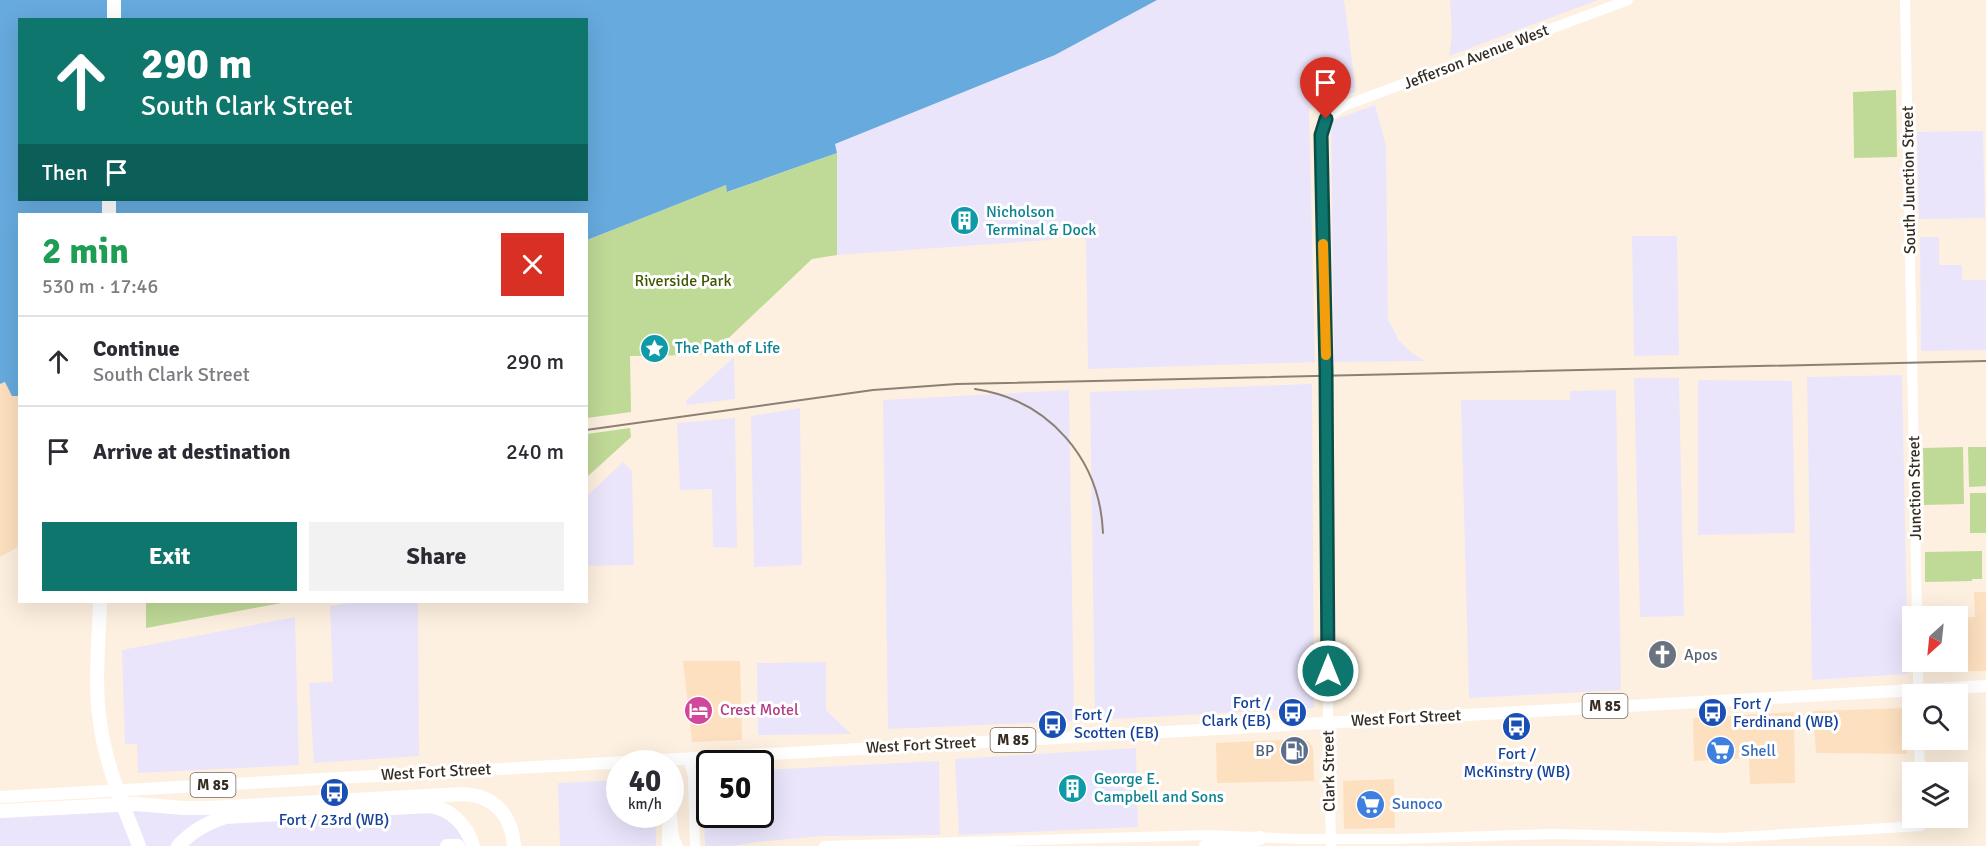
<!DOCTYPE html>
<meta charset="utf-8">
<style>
:root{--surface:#fff;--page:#f2f2f3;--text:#2b2b33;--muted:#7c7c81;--line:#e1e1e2;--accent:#0f766e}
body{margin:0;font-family:Signika,sans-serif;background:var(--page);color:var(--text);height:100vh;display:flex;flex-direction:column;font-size:22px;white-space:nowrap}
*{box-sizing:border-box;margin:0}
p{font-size:20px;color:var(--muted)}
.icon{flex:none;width:33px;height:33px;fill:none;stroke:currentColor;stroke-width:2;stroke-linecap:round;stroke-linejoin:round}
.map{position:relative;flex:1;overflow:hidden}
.sheet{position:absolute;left:18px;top:213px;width:570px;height:390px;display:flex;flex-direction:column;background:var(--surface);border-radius:0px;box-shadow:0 6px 24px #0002}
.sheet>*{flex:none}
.guide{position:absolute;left:18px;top:18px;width:570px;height:183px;border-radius:0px;box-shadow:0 6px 24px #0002;background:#0f766e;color:#fff;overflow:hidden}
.needle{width:39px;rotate:207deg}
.controls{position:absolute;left:1902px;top:606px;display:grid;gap:12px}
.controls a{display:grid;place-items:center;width:66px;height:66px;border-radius:0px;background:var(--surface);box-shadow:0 6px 24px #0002;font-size:30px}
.speed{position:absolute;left:606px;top:750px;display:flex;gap:12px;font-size:30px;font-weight:700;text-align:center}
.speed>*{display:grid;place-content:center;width:78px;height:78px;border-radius:50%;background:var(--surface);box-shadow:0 6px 24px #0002;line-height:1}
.speed small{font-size:15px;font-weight:400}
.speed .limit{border:3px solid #111;border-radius:9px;background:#fff;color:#111}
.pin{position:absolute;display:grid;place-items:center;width:51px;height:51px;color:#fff;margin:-62px -26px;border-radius:50% 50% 50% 0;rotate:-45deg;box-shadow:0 0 6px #0007}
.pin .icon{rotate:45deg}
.me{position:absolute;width:66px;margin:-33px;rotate:0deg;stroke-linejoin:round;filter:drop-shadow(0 0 4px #0008)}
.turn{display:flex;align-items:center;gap:21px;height:126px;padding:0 24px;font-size:27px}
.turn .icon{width:78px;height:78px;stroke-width:2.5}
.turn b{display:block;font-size:42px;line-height:51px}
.then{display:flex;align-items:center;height:57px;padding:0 24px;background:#0003;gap:12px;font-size:22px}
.round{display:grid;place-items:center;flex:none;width:63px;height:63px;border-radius:0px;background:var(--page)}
.head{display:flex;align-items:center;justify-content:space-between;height:102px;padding:0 24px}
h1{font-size:36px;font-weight:700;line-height:45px;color:#1e9e55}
.primary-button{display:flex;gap:12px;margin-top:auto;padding:12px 24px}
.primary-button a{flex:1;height:69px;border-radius:0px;background:var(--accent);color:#fff;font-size:24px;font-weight:700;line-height:69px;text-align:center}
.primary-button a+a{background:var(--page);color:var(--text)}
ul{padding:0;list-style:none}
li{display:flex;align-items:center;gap:18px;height:90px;padding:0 24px;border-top:2px solid var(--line)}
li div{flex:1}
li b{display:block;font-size:22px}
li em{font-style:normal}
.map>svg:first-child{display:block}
.built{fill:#fde0bf}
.industrial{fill:#eae5fb}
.green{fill:#bfd997}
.water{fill:#67aade;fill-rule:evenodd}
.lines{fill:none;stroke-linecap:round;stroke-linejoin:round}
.secondary{stroke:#fff;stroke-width:10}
.primary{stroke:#fff;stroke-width:12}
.highway{stroke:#fff;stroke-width:14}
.rail{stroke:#8b8073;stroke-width:2}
.route-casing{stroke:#0a4d48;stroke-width:15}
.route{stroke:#0f766e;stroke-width:10}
.slow{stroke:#f59e0b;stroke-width:10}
.labels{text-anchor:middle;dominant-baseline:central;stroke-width:6;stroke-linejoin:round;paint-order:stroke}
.shield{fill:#fff;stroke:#726b64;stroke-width:1.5}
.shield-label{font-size:15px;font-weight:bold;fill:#352c22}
.street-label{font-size:16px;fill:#352c22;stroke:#fff}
.culture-label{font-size:16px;fill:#0d838f;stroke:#fff;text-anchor:start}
.park-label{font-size:16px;fill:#3f5601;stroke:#fff}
.worship-label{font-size:16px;fill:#5b616d;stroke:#fff;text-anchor:start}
.transit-label{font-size:16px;fill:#164399;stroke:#fff;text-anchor:start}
.hotel-label{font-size:16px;fill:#b23c85;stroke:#fff;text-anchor:start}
.service-label{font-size:16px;fill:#4e5e75;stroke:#fff;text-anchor:end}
.shop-label{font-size:16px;fill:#366cbe;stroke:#fff;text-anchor:start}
</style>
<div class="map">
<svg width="1986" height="846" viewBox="0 0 1986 846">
<rect width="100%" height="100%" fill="#fef0e0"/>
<g class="built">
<path d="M5 382 14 396H19L20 546 0 557V384Z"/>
<path d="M1974 592H1986V671L1938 672V662H1958V618L1975 617Z"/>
<path d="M683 661H740L742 740 692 742Z"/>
<path d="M1906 708 1907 754 1816 753 1813 711Z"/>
<path d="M1794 712 1795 783 1750 784 1749 758 1694 761 1693 718Z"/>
<path d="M1299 739 1308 741 1313 747 1314 781 1217 783 1216 743Z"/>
<path d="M1394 779 1395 828 1344 829 1343 781Z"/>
</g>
<g class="industrial">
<path d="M1157 0H1344L1356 92 1309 109 1315 362 1088 369 1086 242 1082 227 1049 240 837 255V153L834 144 1055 55Z"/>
<path d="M1450 0H1598L1449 56 1452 35Z"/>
<path d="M1375 105 1386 145 1388 319 1399 341 1412 353 1425 361 1334 362 1331 121Z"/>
<path d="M1983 131 1985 218 1919 219 1917 132Z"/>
<path d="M1632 236H1677L1679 355 1634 356Z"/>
<path d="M1920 237H1939V265H1962V280H1986V350L1921 351Z"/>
<path d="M734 357 735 399 687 405 686 401Z"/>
<path d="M1902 375 1908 674 1812 680 1807 377Z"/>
<path d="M1634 378H1679L1684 616 1640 617Z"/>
<path d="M1698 380 1792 381 1795 533 1698 535Z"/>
<path d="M1312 384 1314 708 1095 720 1090 392Z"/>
<path d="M1069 390 1074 721 888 729 883 400Z"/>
<path d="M1616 390 1621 690 1469 698 1461 400H1570V391Z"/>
<path d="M800 408 802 565 754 567 751 416Z"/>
<path d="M735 418 737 548 713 547 712 489 680 490 677 423Z"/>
<path d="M623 462 632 471 634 565 587 566V496Z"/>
<path d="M356 602H418L419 756 314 763 309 683 333 682 330 606Z"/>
<path d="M295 617 299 765 138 773 137 744H125L122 650Z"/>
<path d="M826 662V710L851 734 758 735 757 663Z"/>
<path d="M1136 748 1138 827 959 835 955 759Z"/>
<path d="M939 761 940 835 822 836 756 842 734 846H705L702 773H709L710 814H760L761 770Z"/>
<path d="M619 780 620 814 656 815V846H560L558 783Z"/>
<path d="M424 800 479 846H0V806Z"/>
</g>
<g class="green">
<path d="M1896 90 1897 157 1854 158 1853 92Z"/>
<path d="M837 153V255L812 259 716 350 700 355 630 356 631 412 587 418V240L726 185 728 192Z"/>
<path d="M630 428 631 437 587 477V434Z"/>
<path d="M1963 447 1964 504 1924 505 1923 448Z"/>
<path d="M1968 447H1986V486L1969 487Z"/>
<rect x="1970" y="493" width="16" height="40"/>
<path d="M1982 551V579H1972V581L1925 582V552Z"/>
<path d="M146 602H287L146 628Z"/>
</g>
<path class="water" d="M0 0H1157L1055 55 835 144 837 153 727 192 726 185 587 240 586 214H20L19 396H12L5 382 0 384ZM20 20H586V200H20Z"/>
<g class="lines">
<g class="secondary">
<path d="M1905 0 1917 616"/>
<path d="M1918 662V694"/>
<path d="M1919 740 1920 772"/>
<path d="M688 759 693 776 695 846"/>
<path d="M670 792 674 838 678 846"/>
<path d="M667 827V846"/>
<path d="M1331 845 1328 723 1326 371 1321 135C1324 120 1331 113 1344 106L1628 0"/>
<path d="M824 846 1209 835 1297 839H1397L1552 834 1721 838 1921 826V818"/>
</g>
<path class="primary" d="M0 797 1986 686"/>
<g class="highway">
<path d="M114 20V0"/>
<path d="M109 214V200"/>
<path d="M100 602C99 641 94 683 100 722 105 764 124 807 139 846"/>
<path d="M0 811 136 804 184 808H209L464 794C495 796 512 816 514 846"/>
<path d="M178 846C192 831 206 823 225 817L429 806C451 808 467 826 473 846"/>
<path d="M447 846H458"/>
<path d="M1206 846 1260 838"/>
</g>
<g class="rail">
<path d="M975 389C1049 400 1100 459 1103 533"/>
<path d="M586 430 873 390 957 384 1986 361"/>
</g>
</g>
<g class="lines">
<defs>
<path id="route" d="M1326 119 1321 135 1326 371 1328 671"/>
</defs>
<use href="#route" class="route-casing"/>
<use href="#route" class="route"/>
<path class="slow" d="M1323 244 1326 355"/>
</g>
<defs>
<symbol id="building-disc" viewBox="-11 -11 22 22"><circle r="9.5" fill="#0f9aa8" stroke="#fff"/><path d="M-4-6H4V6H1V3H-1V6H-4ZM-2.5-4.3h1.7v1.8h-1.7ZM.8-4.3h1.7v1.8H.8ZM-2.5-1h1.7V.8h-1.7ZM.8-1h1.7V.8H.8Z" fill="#fff"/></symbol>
<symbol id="sight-disc" viewBox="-11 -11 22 22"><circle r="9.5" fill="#0f9aa8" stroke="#fff"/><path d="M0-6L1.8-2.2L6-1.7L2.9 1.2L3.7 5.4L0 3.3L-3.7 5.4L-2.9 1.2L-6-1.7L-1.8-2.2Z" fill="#fff"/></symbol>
<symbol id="church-disc" viewBox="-11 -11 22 22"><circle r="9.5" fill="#6b7280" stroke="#fff"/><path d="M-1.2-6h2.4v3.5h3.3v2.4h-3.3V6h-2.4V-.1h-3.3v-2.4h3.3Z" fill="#fff"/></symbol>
<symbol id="hotel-disc" viewBox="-11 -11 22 22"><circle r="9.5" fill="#d1479c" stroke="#fff"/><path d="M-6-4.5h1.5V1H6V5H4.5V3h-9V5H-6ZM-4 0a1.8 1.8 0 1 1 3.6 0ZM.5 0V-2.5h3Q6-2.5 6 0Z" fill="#fff"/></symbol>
<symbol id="bus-disc" viewBox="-11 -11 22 22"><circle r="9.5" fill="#1a4fb4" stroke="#fff"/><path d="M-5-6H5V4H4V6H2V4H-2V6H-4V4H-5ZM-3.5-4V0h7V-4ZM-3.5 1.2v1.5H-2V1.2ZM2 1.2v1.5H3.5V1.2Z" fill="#fff"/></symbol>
<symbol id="fuel-disc" viewBox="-11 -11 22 22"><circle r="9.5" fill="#5c6f8a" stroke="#fff"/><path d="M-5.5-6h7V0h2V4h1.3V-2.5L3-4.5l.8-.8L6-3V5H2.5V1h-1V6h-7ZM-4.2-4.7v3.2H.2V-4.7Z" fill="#fff"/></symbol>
<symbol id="supermarket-disc" viewBox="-11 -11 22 22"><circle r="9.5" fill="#3f7fe0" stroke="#fff"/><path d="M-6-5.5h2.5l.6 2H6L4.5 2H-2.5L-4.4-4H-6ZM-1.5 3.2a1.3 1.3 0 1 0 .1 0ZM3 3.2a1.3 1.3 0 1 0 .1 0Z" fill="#fff"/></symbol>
</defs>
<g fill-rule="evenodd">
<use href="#building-disc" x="948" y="204" width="33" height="33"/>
<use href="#sight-disc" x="638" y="332" width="33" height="33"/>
<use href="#church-disc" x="1646" y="638" width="33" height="33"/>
<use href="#hotel-disc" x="682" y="694" width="33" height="33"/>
<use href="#bus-disc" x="1276" y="696" width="33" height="33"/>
<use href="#bus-disc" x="1696" y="696" width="33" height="33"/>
<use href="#bus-disc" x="1036" y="708" width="33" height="33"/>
<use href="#bus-disc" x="1500" y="710" width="33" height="33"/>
<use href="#fuel-disc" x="1278" y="734" width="33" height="33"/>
<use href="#supermarket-disc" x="1704" y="734" width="33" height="33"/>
<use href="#building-disc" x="1056" y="772" width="33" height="33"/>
<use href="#bus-disc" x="318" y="776" width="33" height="33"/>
<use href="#supermarket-disc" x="1354" y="788" width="33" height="33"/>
</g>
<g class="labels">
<g class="shield">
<rect x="1582.5" y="694" width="45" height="24" rx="4.5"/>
<rect x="990.5" y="728" width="45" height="24" rx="4.5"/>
<rect x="190.5" y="773" width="45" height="24" rx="4.5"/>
</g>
<g class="shield-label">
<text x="1605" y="706">M 85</text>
<text x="1013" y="740">M 85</text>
<text x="213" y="785">M 85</text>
</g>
<g class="street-label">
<text transform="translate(1476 57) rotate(-21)">Jefferson Avenue West</text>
<text transform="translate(1909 180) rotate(-91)">South Junction Street</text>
<text transform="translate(1915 488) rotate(-91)">Junction Street</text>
<text transform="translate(1406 718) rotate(-3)">West Fort Street</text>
<text transform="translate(921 745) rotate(-3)">West Fort Street</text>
<text transform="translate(1329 771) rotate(-91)">Clark Street</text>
<text transform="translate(436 772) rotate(-3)">West Fort Street</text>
</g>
<g class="culture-label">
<text x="986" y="212">Nicholson<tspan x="986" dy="18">Terminal &amp; Dock</tspan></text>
<text x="675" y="348">The Path of Life</text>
<text x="1094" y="779">George E.<tspan x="1094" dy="18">Campbell and Sons</tspan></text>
</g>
<g class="park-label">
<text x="683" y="281">Riverside Park</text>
</g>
<g class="worship-label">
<text x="1684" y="655">Apos</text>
</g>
<g class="transit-label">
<text x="1271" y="703" text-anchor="end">Fort /<tspan x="1271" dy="18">Clark (EB)</tspan></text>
<text x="1733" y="704">Fort /<tspan x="1733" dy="18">Ferdinand (WB)</tspan></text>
<text x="1074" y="715">Fort /<tspan x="1074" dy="18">Scotten (EB)</tspan></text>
<text x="1517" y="754" text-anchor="middle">Fort /<tspan x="1517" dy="18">McKinstry (WB)</tspan></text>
<text x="334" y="820" text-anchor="middle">Fort / 23rd (WB)</text>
</g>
<g class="hotel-label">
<text x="720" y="710">Crest Motel</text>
</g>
<g class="service-label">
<text x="1274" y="751">BP</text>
</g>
<g class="shop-label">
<text x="1741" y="751">Shell</text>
<text x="1392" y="804">Sunoco</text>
</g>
</g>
</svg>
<div class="controls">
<a><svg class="needle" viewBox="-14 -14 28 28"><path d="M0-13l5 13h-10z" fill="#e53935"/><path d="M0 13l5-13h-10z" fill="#7c7c81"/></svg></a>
<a><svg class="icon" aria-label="search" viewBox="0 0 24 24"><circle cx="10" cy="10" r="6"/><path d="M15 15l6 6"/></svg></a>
<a><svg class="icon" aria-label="layers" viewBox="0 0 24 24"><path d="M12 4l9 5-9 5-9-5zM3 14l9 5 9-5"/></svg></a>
</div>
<div class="speed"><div>40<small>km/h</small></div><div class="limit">50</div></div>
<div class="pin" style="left:1326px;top:119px;background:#d93025"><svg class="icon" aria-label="arrive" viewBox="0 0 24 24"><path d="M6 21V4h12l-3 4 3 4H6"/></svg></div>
<svg class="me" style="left:1328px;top:671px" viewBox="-20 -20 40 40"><circle r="17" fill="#0f766e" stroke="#fff" stroke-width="3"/><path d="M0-11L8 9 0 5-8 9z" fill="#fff"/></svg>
<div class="guide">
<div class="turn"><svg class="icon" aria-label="ahead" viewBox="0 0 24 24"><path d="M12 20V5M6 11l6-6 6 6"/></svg><div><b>290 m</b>South Clark Street</div></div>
<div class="then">Then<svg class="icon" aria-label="arrive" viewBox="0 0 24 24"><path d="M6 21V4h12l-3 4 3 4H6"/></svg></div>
</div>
<section class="sheet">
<div class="head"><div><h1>2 min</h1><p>530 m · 17:46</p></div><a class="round" style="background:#d93025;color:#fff"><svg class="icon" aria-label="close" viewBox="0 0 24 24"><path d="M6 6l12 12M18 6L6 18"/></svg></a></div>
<ul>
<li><svg class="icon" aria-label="ahead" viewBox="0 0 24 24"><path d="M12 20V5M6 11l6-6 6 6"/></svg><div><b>Continue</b><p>South Clark Street</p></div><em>290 m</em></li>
<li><svg class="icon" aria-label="arrive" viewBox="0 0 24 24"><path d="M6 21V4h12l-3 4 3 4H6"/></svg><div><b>Arrive at destination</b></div><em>240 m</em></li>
</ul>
<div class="primary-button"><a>Exit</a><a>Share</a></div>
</section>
</div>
